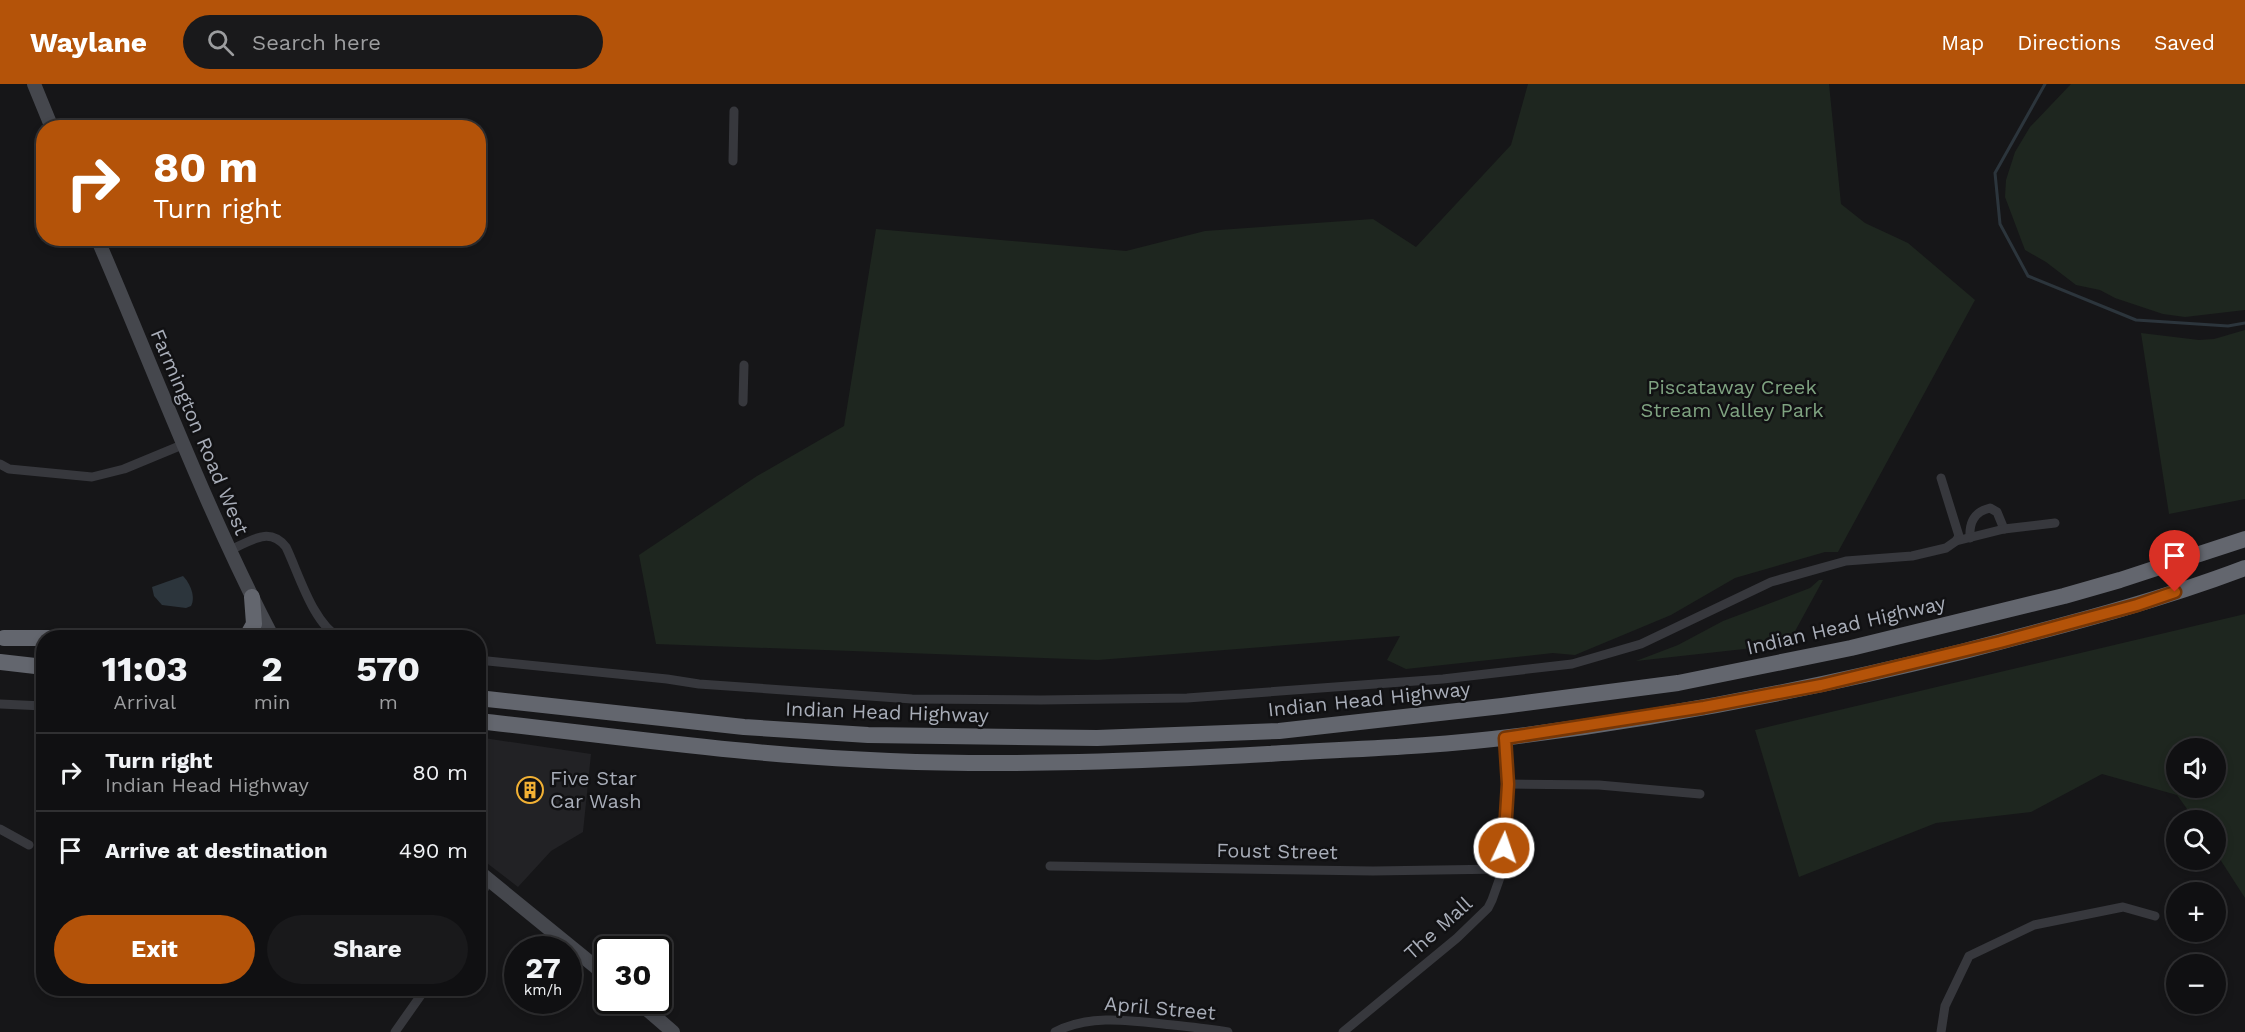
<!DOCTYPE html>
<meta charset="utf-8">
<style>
:root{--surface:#101012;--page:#19191b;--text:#f1f3f6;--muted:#9c9d9f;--line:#303032;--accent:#b45309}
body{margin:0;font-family:"Work Sans",sans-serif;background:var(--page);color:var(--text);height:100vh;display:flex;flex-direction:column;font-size:22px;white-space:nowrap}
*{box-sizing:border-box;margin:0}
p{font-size:20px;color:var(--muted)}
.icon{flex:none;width:33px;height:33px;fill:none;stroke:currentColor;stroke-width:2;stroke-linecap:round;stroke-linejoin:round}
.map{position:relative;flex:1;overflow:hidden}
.drawer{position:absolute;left:36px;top:546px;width:450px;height:366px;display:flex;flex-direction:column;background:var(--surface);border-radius:24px;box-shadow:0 3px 9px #0003,0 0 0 2px var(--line)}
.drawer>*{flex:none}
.guide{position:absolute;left:36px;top:36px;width:450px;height:126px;border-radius:24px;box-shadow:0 3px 9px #0003,0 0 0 2px var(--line);background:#b45309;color:#fff;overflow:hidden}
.tools{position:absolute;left:2166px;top:654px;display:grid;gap:12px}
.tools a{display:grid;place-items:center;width:60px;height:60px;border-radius:50%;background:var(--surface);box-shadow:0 3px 9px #0003,0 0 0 2px var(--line);font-size:30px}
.speed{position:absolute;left:504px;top:852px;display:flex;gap:12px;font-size:30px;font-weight:700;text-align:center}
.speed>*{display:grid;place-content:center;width:78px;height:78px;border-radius:50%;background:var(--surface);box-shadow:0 3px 9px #0003,0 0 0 2px var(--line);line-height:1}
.speed small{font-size:15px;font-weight:400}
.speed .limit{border:3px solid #111;border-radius:9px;background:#fff;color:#111}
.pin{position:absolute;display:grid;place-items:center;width:51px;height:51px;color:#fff;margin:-62px -26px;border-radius:50% 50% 50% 0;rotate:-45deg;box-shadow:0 0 6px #0007}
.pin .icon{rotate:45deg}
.me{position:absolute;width:66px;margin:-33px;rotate:3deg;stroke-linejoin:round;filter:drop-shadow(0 0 4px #0008)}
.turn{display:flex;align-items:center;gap:21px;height:126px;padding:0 18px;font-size:27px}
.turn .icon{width:78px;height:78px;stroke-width:2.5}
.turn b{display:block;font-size:42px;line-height:51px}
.eta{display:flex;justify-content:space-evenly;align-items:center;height:102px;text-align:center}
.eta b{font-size:36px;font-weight:700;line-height:42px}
.primary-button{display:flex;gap:12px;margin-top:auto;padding:12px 18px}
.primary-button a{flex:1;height:69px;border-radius:36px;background:var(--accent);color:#fff;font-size:24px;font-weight:700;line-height:69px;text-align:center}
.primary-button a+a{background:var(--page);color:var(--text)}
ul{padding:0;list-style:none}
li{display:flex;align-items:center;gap:18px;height:78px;padding:0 18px;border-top:2px solid var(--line)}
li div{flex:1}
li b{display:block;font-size:22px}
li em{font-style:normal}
header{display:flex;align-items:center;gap:36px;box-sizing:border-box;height:84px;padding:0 30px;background:var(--accent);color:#fff}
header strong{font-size:28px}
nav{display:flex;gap:33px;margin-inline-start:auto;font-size:21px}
.search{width:420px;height:54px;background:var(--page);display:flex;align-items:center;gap:15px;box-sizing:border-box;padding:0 21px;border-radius:33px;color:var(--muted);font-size:22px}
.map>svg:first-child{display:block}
.built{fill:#222225}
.green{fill:#1e261f;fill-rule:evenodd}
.water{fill:#2c353c}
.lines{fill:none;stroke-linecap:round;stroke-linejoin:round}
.stream{stroke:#2c353c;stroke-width:3}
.street{stroke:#37383d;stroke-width:9}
.secondary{stroke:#45474d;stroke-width:14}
.highway{stroke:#63666e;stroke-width:16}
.route-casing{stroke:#753606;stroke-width:15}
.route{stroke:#b45309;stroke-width:10}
.labels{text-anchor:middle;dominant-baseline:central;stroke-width:5;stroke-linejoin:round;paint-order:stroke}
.park-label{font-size:20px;fill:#7fa381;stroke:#111113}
.street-label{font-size:20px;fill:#a8adb8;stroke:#111113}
.poi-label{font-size:20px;fill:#a8adb8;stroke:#111113;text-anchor:start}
</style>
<header>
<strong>Waylane</strong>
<div class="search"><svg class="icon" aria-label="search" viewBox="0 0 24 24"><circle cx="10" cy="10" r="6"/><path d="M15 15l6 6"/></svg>Search here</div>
<nav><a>Map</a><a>Directions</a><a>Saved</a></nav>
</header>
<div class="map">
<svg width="2245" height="948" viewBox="0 0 2245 948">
<rect width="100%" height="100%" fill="#161618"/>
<path class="built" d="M484 654 591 670 583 748 551 767 518 803 479 773 478 655Z"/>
<g class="green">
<path d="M1528 0H1829L1841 120 1865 139 1908 159 1975 216 1838 468H1825L1735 494 1671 531 1575 571 1553 569 1406 585 1387 576 1400 552 1098 576 656 560 639 471 757 392 844 342 876 145 1126 167 1205 147 1373 135 1416 163 1511 61Z"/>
<path d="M2071 0H2245V226L2185 233 2163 230 2115 214 2100 206 2076 201 2046 178 2025 166 2005 113 2006 96 2015 68 2030 43Z"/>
<path d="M2245 246V415L2169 430 2141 249 2199 256 2214 255Z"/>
<path d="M1819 496H1823L1788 560 1636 577 1678 561 1723 537 1810 504Z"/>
<path d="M2245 530V814L2216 769V736H2195L2177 711 2102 690 2031 728 1936 739 1799 793 1755 646ZM2216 664V704H2176V664Z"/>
</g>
<path class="water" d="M183 492C190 499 196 513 191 522L186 524 162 521 154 512 152 503Z"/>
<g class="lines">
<path class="stream" d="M2045 0 1995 89 2000 140 2028 192 2136 236 2228 242 2245 239"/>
<g class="street">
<path d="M733 77 734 27"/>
<path d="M743 318 744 281"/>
<path d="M0 380 9 385 92 393 124 385 182 361"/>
<path d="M1941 394 1959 452 1956 457"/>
<path d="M1970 454C1969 438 1974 428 1990 424L1997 428 2004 445"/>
<path d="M230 466C251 457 269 442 286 463 299 490 313 540 340 554"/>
<path d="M478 576 667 595 699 600 912 615 1041 616 1187 614 1443 595 1572 580 1641 560 1771 498 1846 477 1912 472 1946 464 1956 457 2004 445 2055 439"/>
<path d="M0 620 44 622"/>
<path d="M1508 700 1599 701 1700 710"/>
<path d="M0 745 29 761"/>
<path d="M1050 782 1373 787 1503 785"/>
<path d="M478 816 489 796"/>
<path d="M395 948 426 904"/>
<path d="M1055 948C1091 929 1134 937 1173 941 1191 943 1210 945 1228 948"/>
<path d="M1343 948 1457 854 1488 824 1492 816 1503 785 1508 700 1505 654"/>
<path d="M1941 948 1945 922 1969 872 2034 841 2123 823 2155 832"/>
</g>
<g class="secondary">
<path d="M34 0 52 44"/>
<path d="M97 154C155 288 205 424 273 554"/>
<path d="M478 787 608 893"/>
<path d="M636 916 673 948"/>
</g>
<g class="highway">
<path d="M4 554H94"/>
<path d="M246 554 254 540 252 513"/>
<path d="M0 578 44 583"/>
<path d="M478 614 744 643 868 651 1097 654 1279 647 1502 622 1678 599 1851 564 2064 512 2120 496 2245 455"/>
<path d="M478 637C615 652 752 672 890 677 1016 682 1142 677 1268 670 1348 665 1430 663 1510 653 1662 634 1812 605 1961 568 2056 543 2153 519 2245 484"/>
</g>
</g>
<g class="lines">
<defs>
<path id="route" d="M1504 764 1508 700 1505 654 1704 623 1821 601 2000 558 2137 521 2175 508"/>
</defs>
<use href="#route" class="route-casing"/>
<use href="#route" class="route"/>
</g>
<defs>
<symbol id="building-ring" viewBox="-11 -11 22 22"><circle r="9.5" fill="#111113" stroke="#f2b134" stroke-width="1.5"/><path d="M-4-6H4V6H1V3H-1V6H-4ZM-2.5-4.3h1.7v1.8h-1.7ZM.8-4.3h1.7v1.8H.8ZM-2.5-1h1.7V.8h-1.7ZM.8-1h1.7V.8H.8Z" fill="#f2b134"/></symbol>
</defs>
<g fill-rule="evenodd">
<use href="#building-ring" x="515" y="691" width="30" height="30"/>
</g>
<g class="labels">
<g class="park-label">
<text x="1732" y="303">Piscataway Creek<tspan x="1732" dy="23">Stream Valley Park</tspan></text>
</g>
<g class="street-label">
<text transform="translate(200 348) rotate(67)">Farmington Road West</text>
<text transform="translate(1846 541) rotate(-13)">Indian Head Highway</text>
<text transform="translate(1369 615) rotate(-6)">Indian Head Highway</text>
<text transform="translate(887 628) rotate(2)">Indian Head Highway</text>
<text transform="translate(1277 767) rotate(1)">Foust Street</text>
<text transform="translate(1438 844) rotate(-42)">The Mall</text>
<text transform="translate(1160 924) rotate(5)">April Street</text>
</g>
<g class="poi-label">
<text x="550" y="694">Five Star<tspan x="550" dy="23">Car Wash</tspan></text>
</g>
</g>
</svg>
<div class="tools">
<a><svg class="icon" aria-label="sound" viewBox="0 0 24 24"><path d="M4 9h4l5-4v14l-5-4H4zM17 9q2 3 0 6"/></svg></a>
<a><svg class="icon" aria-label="search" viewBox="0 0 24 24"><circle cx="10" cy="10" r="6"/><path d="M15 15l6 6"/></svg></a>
<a>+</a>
<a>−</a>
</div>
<div class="speed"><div>27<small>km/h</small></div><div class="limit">30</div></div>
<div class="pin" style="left:2175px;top:508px;background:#d93025"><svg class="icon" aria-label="arrive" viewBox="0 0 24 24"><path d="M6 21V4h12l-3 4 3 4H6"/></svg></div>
<svg class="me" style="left:1504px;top:764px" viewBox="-20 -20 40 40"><circle r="17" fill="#b45309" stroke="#fff" stroke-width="3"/><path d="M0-11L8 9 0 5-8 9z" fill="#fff"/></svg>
<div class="guide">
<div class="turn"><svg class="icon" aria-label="right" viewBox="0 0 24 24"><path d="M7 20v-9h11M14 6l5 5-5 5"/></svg><div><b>80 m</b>Turn right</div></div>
</div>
<section class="drawer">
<div class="eta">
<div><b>11:03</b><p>Arrival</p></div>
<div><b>2</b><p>min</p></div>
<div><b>570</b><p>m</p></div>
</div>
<ul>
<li><svg class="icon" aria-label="right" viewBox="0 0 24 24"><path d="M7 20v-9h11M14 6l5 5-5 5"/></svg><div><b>Turn right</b><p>Indian Head Highway</p></div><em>80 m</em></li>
<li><svg class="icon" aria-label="arrive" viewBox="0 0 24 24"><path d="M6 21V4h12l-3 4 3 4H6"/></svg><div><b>Arrive at destination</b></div><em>490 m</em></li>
</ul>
<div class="primary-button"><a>Exit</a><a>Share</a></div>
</section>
</div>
